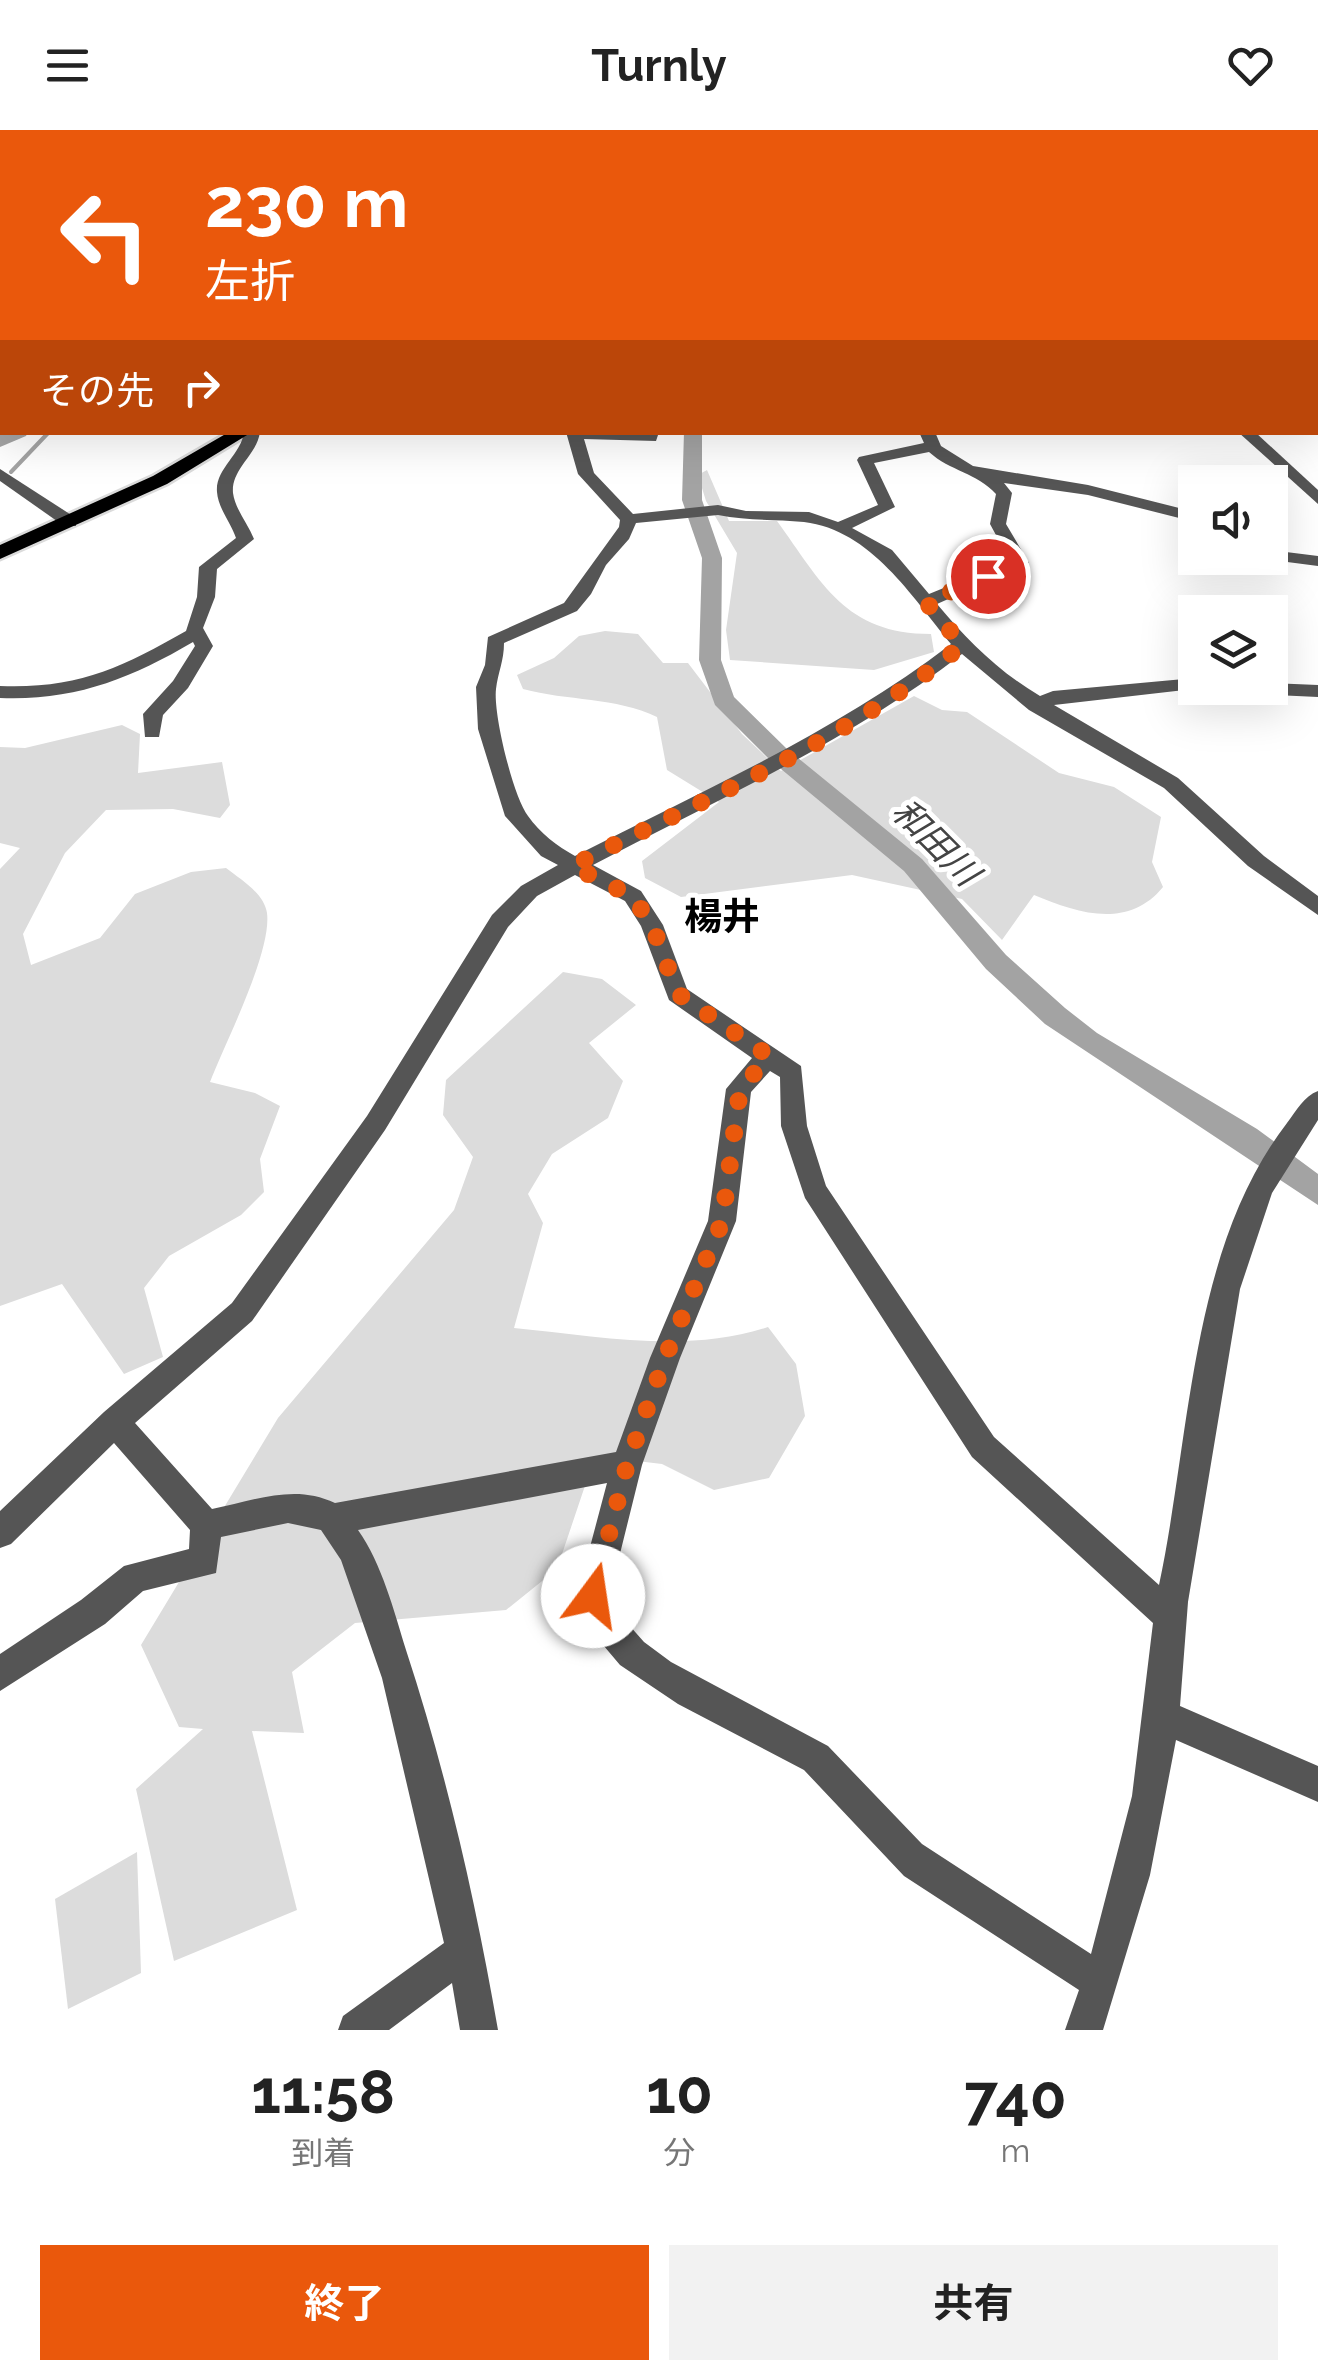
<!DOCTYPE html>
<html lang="ja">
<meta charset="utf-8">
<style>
:root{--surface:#fff;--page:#f2f2f2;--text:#222;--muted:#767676;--accent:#ea580c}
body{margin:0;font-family:Raleway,"Noto Sans JP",sans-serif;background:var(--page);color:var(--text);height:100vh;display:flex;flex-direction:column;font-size:38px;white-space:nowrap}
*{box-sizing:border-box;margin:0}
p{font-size:32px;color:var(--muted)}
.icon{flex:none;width:55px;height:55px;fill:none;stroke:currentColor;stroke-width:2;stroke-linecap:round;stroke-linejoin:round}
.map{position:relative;height:1900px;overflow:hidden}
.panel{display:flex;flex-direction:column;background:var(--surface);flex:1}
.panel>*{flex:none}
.banner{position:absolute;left:0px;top:0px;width:1320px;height:305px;box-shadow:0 10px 40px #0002;background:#ea580c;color:#fff;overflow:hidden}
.tools{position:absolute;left:1178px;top:335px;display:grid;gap:20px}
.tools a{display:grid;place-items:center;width:110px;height:110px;border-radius:0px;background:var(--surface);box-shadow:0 10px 40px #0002;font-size:50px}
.pin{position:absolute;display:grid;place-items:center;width:85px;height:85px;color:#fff;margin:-42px;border:5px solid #fff;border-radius:50%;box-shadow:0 2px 10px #0007}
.me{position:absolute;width:110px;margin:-55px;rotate:14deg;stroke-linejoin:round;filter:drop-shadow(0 0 8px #0008)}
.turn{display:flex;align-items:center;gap:35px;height:210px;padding:0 40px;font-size:45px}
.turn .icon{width:130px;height:130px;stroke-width:2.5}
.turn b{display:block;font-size:70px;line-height:85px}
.then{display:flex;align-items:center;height:95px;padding:0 40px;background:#0003;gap:20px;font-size:38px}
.eta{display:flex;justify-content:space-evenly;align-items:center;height:170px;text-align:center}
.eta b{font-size:60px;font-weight:700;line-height:70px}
.primary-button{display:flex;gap:20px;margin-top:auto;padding:20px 40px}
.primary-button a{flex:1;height:115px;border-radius:0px;background:var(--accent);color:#fff;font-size:40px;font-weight:700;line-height:115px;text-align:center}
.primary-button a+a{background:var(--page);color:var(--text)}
header{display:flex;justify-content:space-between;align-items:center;height:130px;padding:0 40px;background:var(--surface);font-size:45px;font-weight:700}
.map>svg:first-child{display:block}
.green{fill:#dcdcdc}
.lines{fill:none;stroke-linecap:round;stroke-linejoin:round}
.stream{stroke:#a3a3a3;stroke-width:4}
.river{fill:#a3a3a3;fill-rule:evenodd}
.highway-casing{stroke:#dbdbdb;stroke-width:5}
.minor{fill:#555;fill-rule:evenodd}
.highway{fill:#000;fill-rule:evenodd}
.route{stroke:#ea580c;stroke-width:18;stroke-dasharray:0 32.4}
.labels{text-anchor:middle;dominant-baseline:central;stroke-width:10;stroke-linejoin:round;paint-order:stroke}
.water-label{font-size:35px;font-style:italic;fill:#444;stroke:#fff}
.quarter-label{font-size:38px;font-weight:bold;fill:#000;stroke:#fff}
</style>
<header><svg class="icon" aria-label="menu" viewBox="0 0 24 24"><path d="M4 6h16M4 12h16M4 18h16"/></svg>Turnly<svg class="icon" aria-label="heart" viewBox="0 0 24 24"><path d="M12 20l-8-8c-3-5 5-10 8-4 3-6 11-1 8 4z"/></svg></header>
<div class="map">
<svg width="1318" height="1900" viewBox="0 0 1318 1900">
<rect width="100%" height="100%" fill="#fff"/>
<g class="green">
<path d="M707 340 729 391H777C822 453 845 504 931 504L934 522 874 540 730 530 726 500 737 423 706 371 698 345Z"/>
<path d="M605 501 638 504 663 533H688L742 604 781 641 914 566 942 580 967 582 1059 643 1114 657 1161 687 1152 732 1163 757C1128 800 1077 783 1034 765L1002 810 962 769 852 745 681 767 645 748 642 731 719 672 667 640 657 587C616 567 567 571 523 559L517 545 554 528 579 506Z"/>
<path d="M122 595 140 604 138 643 222 632 230 675 220 688 173 679 106 680 65 723 23 804 31 835 100 808 135 764 191 742 226 738C240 749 264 763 267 783 272 822 225 913 210 952L255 963 280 976 260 1029 264 1062 241 1085 169 1126 144 1158 163 1227 124 1244 62 1154 0 1176V739L20 718 0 713V617L25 618Z"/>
<path d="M563 842 602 849 636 875 589 913 623 951 608 988 552 1024 528 1064 543 1093 514 1198C596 1206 689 1224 768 1197L796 1234 805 1286 769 1348 714 1360 662 1334 595 1326 557 1439 506 1480 355 1493 292 1542 304 1603 252 1601 297 1780 174 1831 136 1659 203 1599 179 1597 141 1515 278 1288 454 1080 473 1027 443 985 446 950Z"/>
<path d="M137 1722 141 1843 68 1879 55 1769Z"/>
</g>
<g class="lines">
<path class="stream" d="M11 342 49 302"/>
<g class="river">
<path d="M28 302 26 306 0 317V304Z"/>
<path d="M684 302H702V370L722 428 721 530 734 567 787 619 922 729 1006 825 1065 878 1097 903 1257 999 1318 1044V1075L1045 894 986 839 904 741 769 629 715 575 699 530 702 428 682 370Z"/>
</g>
<defs>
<path id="highway" d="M229 302H252L167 354 0 429V415L153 346Z"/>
</defs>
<use href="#highway" class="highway-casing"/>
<g class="minor">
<path d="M1011 0H1023V2H1012Z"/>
<rect x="0" y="89" width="2" height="8"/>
<rect x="0" y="217" width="2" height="9"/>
<path d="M244 302H260C257 325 231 339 233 363 235 379 248 394 254 409L217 439 215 467 203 498 213 516 188 558 163 585 159 607H145L143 584 173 551 195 516 193 512C130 549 74 571 0 568V556C77 559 121 538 186 501L197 467 199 437 236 408C231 393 218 378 217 362 215 339 241 325 244 302Z"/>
<path d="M566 302H659L656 311 584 309 594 343 633 384 718 375 746 381 809 382 838 392 878 375 857 330 859 327 924 313 919 302H935L941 316 973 336 1088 355 1195 382V392L1088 365 1004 353 1012 363 1006 394 1029 433 937 474C967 510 999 542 1040 566L1053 561 1195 548V558H1202L1054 575 1178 648 1264 726 1318 766V785L1248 736 1164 658 1029 580 962 524C848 612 719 669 593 735L641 761 663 795 687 859 801 936 807 996 826 1056 994 1307 1159 1455C1191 1305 1190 1119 1287 993 1296 981 1304 966 1318 961V990L1272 1063 1240 1159 1188 1472 1180 1576 1318 1636V1672L1176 1610 1150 1745 1103 1900H1065L1079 1860 904 1746 804 1640 678 1574 620 1535 598 1509 577 1466 607 1353 358 1400C382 1434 394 1481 406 1520 447 1645 476 1773 498 1900H460L452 1853 389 1900H338L343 1886 444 1813 382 1548 341 1430 321 1400 288 1393 221 1407 216 1443 143 1461 105 1494 0 1561V1524L81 1470 124 1436 189 1419 190 1400 114 1313 11 1414 0 1418V1381L104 1282 232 1173 367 986 492 785 521 756 558 735 541 726 505 686 478 599 476 557 485 535 488 507 564 473 619 397 620 390 578 344ZM929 322C950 341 977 343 996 364L990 394 1010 431 929 464 892 420 852 398 895 377 874 333ZM718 385C747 391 775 389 804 392 871 400 912 467 951 514 836 602 704 660 575 726 557 716 540 703 528 686 513 666 493 584 496 559 498 542 504 531 504 513L577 481 591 464 606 435 629 409 636 393ZM575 745 625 771 641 796 669 870 752 928 726 959 708 1091 650 1228 616 1322 335 1373C294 1353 254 1371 212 1379L135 1293 252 1191 385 1000 508 797 537 766ZM770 941 780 947 781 996 805 1068 972 1327 1153 1493 1132 1666 1091 1824 922 1714 828 1616 671 1532 644 1512 621 1486 610 1464 642 1335 680 1228 736 1091 751 962Z"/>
<path d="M1238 302H1255L1318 360V374Z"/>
<path d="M0 339 76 388V396H64L0 351Z"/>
<path d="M1270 420 1318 426V436L1264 429 1270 428Z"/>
<path d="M1270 553 1318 555V567L1256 564 1246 558H1270Z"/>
</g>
<use href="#highway" class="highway"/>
</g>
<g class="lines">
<path class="route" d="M593 1466 627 1335 665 1228 722 1092 740 960 769 926 678 864 652 795 632 766 572 736C703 669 849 610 962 515L926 472 988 446"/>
</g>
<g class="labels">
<g class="water-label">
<text transform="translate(936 712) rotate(45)">和田川</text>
</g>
<g class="quarter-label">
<text x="722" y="786">楊井</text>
</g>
</g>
</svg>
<div class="tools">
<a><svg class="icon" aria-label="sound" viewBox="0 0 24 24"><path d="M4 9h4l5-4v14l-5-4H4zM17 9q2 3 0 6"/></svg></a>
<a><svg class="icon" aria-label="layers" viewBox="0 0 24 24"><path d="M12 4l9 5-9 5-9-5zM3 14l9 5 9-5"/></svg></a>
</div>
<div class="pin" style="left:988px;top:446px;background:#d93025"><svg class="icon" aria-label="arrive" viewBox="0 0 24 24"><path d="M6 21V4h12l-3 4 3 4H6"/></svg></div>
<svg class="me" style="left:593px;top:1466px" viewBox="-20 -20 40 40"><circle r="19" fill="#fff"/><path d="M0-13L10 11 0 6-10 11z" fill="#ea580c"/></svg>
<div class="banner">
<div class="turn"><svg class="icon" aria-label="left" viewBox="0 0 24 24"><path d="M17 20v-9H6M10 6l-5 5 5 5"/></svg><div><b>230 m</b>左折</div></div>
<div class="then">その先<svg class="icon" aria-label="right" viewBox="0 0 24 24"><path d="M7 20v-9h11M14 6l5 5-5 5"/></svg></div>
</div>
</div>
<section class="panel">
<div class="eta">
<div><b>11:58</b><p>到着</p></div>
<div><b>10</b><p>分</p></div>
<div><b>740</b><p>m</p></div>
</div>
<div class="primary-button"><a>終了</a><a>共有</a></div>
</section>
